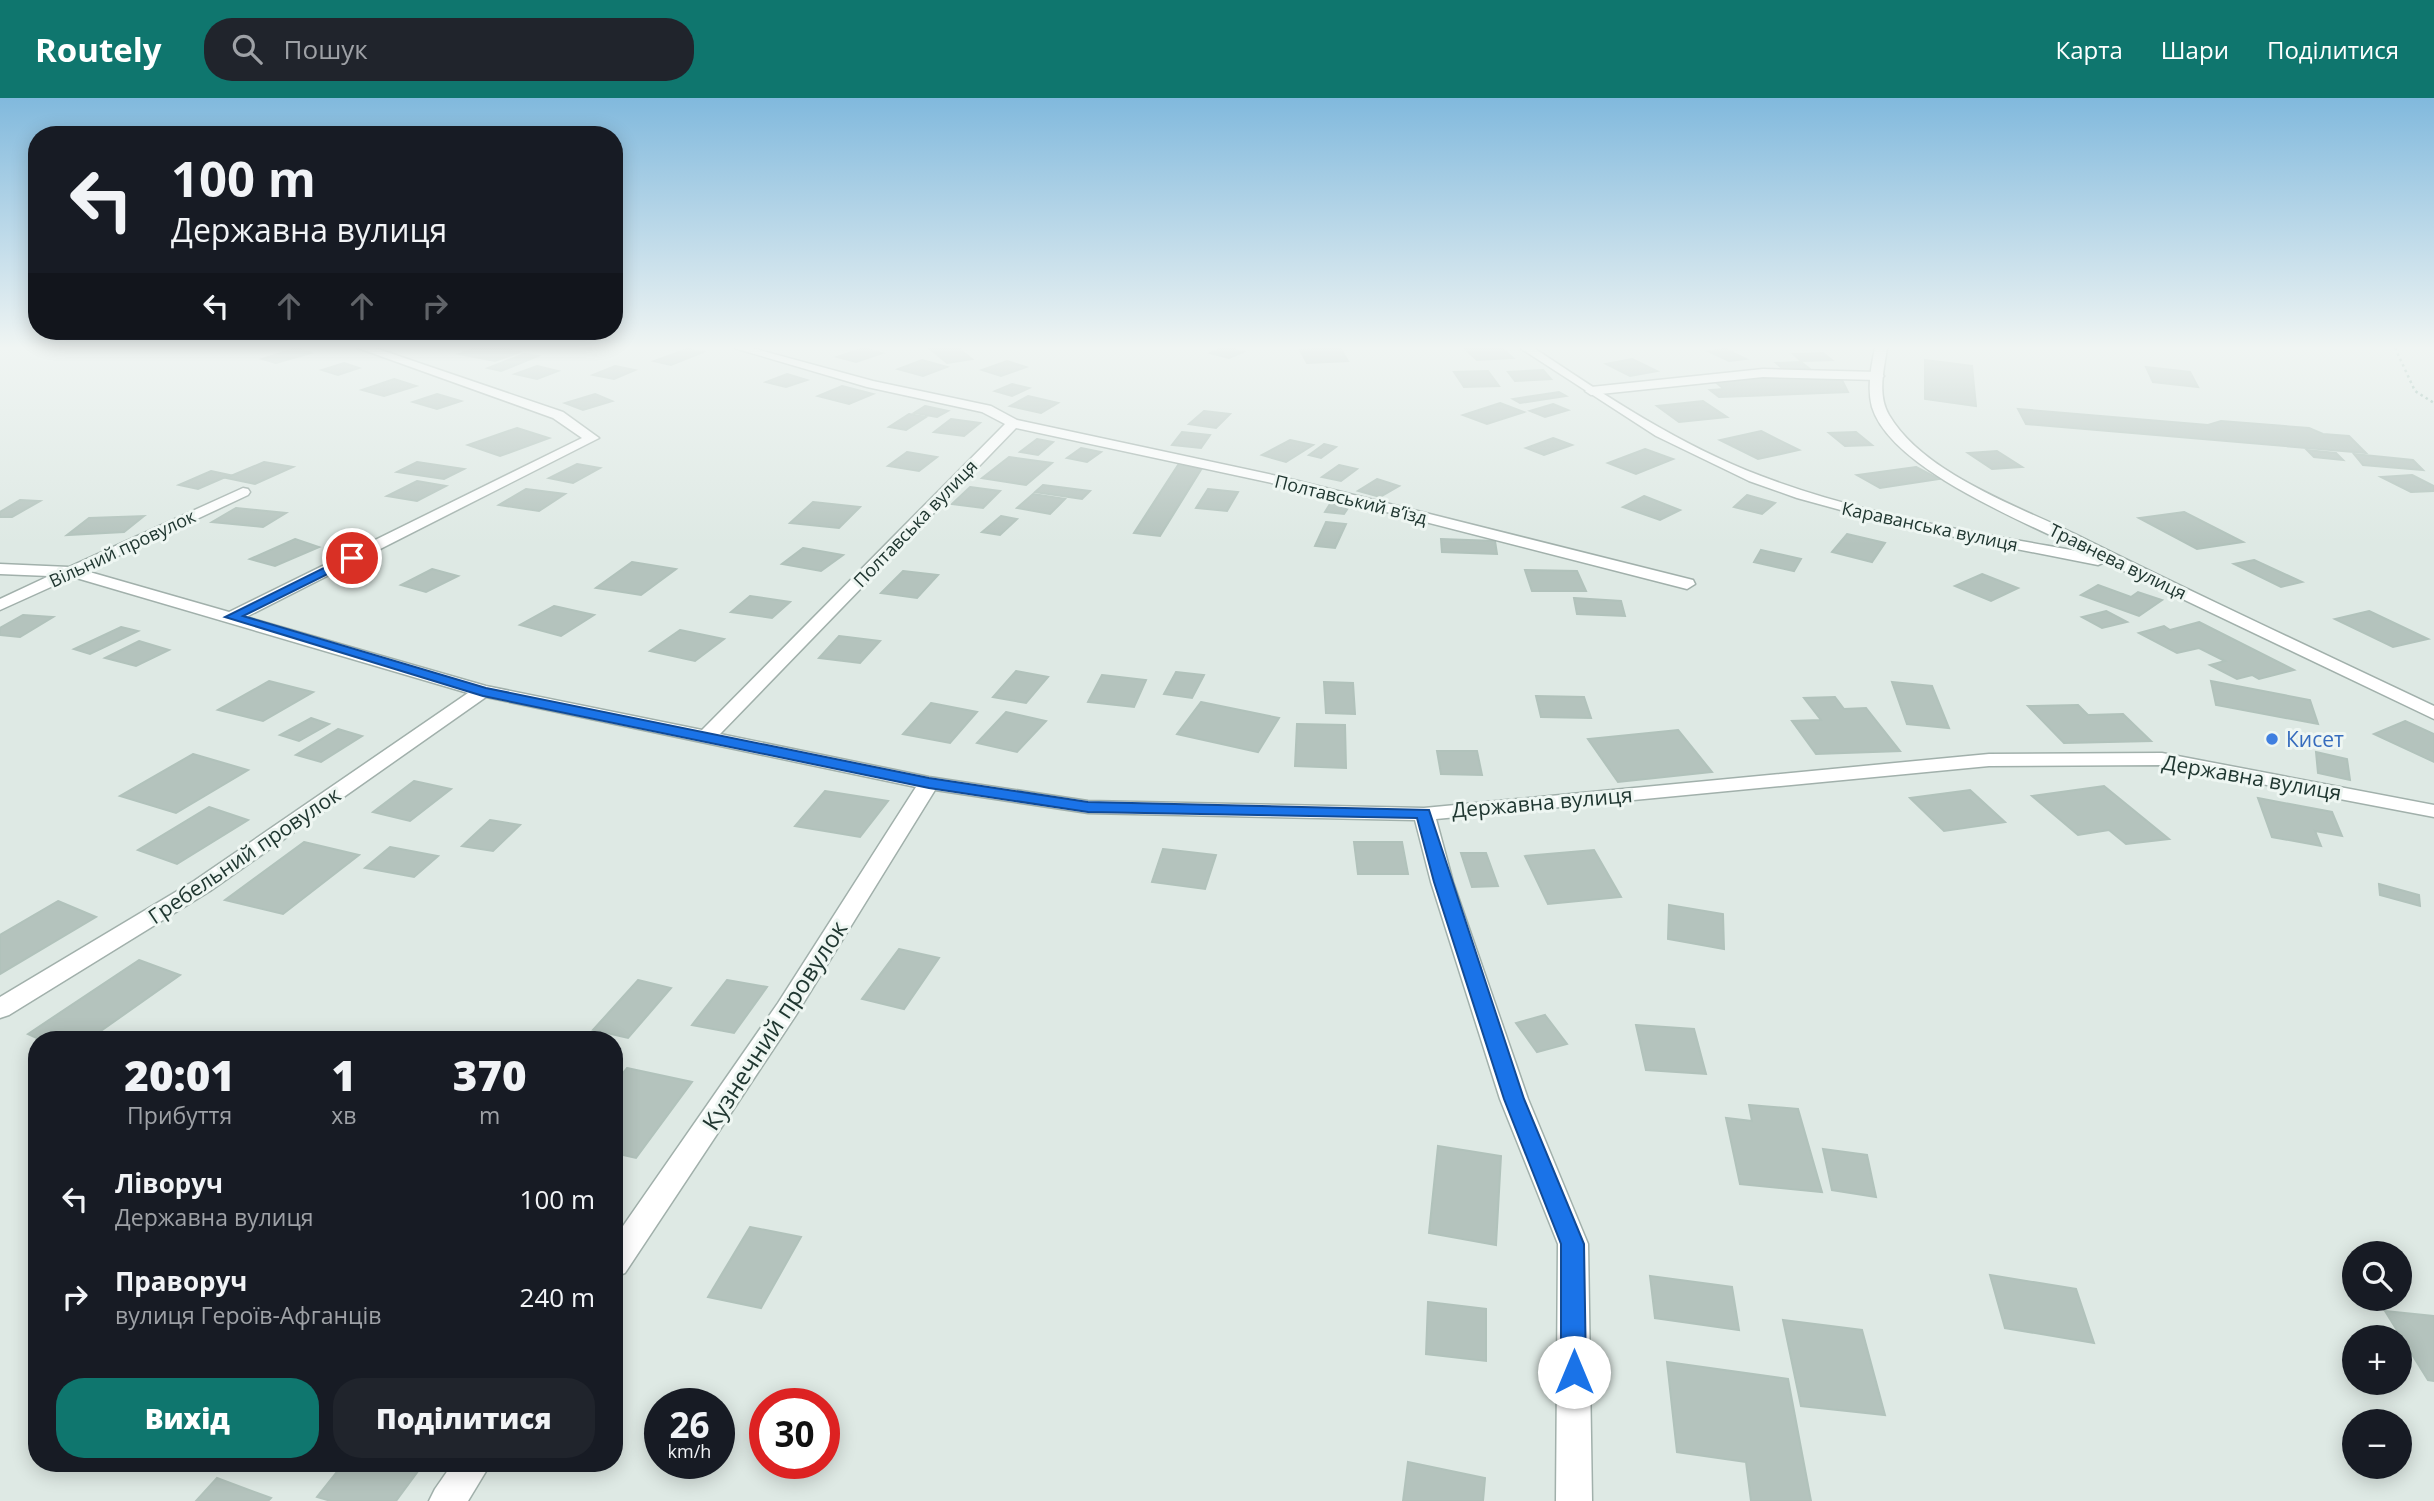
<!DOCTYPE html>
<html lang="uk">
<meta charset="utf-8">
<style>
:root{--surface:#171b24;--page:#20242c;--text:#f1f3f6;--muted:#9ea1a6;--accent:#0f766e}
body{margin:0;font-family:"Open Sans",sans-serif;background:var(--page);color:var(--text);height:100vh;display:flex;flex-direction:column;font-size:26px;white-space:nowrap}
*{box-sizing:border-box;margin:0}
p{font-size:23px;color:var(--muted)}
.icon{flex:none;width:38px;height:38px;fill:none;stroke:currentColor;stroke-width:2;stroke-linecap:round;stroke-linejoin:round}
.map{position:relative;flex:1;overflow:hidden}
.sheet{position:absolute;left:28px;top:933px;width:595px;height:441px;display:flex;flex-direction:column;background:var(--surface);border-radius:28px;box-shadow:0 4px 18px #0003}
.sheet>*{flex:none}
.banner{position:absolute;left:28px;top:28px;width:595px;height:214px;border-radius:28px;box-shadow:0 4px 18px #0003;background:#171b24;color:var(--text);overflow:hidden}
.buttons{position:absolute;left:2342px;top:1143px;display:grid;gap:14px}
.buttons a{display:grid;place-items:center;width:70px;height:70px;border-radius:50%;background:var(--surface);box-shadow:0 4px 18px #0003;font-size:35px}
.speed{position:absolute;left:644px;top:1290px;display:flex;gap:14px;font-size:35px;font-weight:700;text-align:center}
.speed>*{display:grid;place-content:center;width:91px;height:91px;border-radius:50%;background:var(--surface);box-shadow:0 4px 18px #0003;line-height:1}
.speed small{font-size:18px;font-weight:400}
.speed .limit{border:10px solid #d22;background:#fff;color:#111}
.pin{position:absolute;display:grid;place-items:center;width:60px;height:60px;color:#fff;margin:-30px;border:4px solid #fff;border-radius:50%;box-shadow:0 2px 7px #0007}
.me{position:absolute;width:77px;margin:-38px;rotate:0deg;stroke-linejoin:round;filter:drop-shadow(0 0 5px #0008)}
.turn{display:flex;align-items:center;gap:24px;height:147px;padding:0 28px;font-size:32px}
.turn .icon{width:91px;height:91px;stroke-width:2.5}
.turn b{display:block;font-size:49px;line-height:60px}
.lanes{display:flex;align-items:center;height:66px;padding:0 28px;background:#0003;justify-content:center;gap:35px;direction:ltr}
.lanes .off{opacity:.35}
.eta{display:flex;justify-content:space-evenly;align-items:center;height:119px;text-align:center}
.eta b{font-size:42px;font-weight:800;line-height:49px}
.button{display:flex;gap:14px;margin-top:auto;padding:14px 28px}
.button a{flex:1;height:80px;border-radius:28px;background:var(--accent);color:#fff;font-size:28px;font-weight:800;line-height:80px;text-align:center}
.button a+a{background:var(--page);color:var(--text)}
ul{padding:0;list-style:none}
li{display:flex;align-items:center;gap:21px;height:98px;padding:0 28px}
li div{flex:1}
li b{display:block;font-size:26px}
li em{font-style:normal}
header{display:flex;align-items:center;gap:42px;box-sizing:border-box;height:98px;padding:0 35px;background:var(--accent);color:#fff}
header strong{font-size:33px}
nav{display:flex;gap:38px;margin-inline-start:auto;font-size:24px}
.search{width:490px;height:63px;background:var(--page);display:flex;align-items:center;gap:18px;box-sizing:border-box;padding:0 24px;border-radius:28px;color:var(--muted);font-size:26px}
.map>svg:first-child{display:block}
.building{fill:#b4c3bd;stroke:#b1c2bb;stroke-width:2}
.lines{fill:none;stroke-linecap:round;stroke-linejoin:round}
.lane-casing{stroke:#a1b0ab;stroke-width:3}
.street-casing{stroke:#a1b0ab;stroke-width:3}
.path{stroke:#80ab9e;stroke-width:2.5;stroke-dasharray:2.5 3.5;stroke-linecap:butt}
.lane{fill:#fff;fill-rule:evenodd}
.street{fill:#fff;fill-rule:evenodd}
.route{fill:#1a73e8;stroke:#114b97;stroke-width:2}
.shop-dot{fill:#3f7fe0;stroke:#eef6f2;stroke-width:2.5}
.labels{text-anchor:middle;dominant-baseline:central;stroke-width:6;stroke-linejoin:round;paint-order:stroke}
.far-street-label{font-size:18px;fill:#203731;stroke:#eef6f2}
.shop-label{font-size:21px;fill:#366cbe;stroke:#eef6f2;text-anchor:start}
.street-label{font-size:21px;fill:#203731;stroke:#eef6f2}
.near-street-label{font-size:24px;fill:#203731;stroke:#eef6f2}
</style>
<header>
<strong>Routely</strong>
<div class="search"><svg class="icon" aria-label="search" viewBox="0 0 24 24"><circle cx="10" cy="10" r="6"/><path d="M15 15l6 6"/></svg>Пошук</div>
<nav><a>Карта</a><a>Шари</a><a>Поділитися</a></nav>
</header>
<div class="map">
<svg width="2434" height="1403" viewBox="0 0 2434 1403">
<rect width="100%" height="100%" fill="#dee9e4"/>
<g class="building">
<path d="M297 250 311 255 276 265 262 261Z"/>
<path d="M476 250H500L520 254 495 263 459 256Z"/>
<path d="M864 250 882 255 856 264 837 259Z"/>
<path d="M929 250H958L972 261 947 265Z"/>
<path d="M1222 250H1229L1243 254 1229 260 1210 255Z"/>
<path d="M1340 250 1348 263 1307 265 1300 252Z"/>
<path d="M1464 250H1502L1513 260 1477 262Z"/>
<path d="M687 251 703 254 671 267 654 263Z"/>
<path d="M1725 251 1746 261 1729 263 1708 253Z"/>
<path d="M1823 255 1832 262 1801 263 1793 256Z"/>
<path d="M524 256 538 258 501 273 488 270Z"/>
<path d="M1632 261 1657 273 1630 278 1606 266Z"/>
<path d="M922 262 947 269 923 278 898 271Z"/>
<path d="M1925 262 1972 268 1976 308 1925 301Z"/>
<path d="M1007 263 1026 269 1001 278 982 272Z"/>
<path d="M1801 264 1810 271 1784 272 1776 265Z"/>
<path d="M344 265 359 270 338 277 322 272Z"/>
<path d="M537 268 558 273 537 281 515 276Z"/>
<path d="M615 268 635 272 614 281 593 277Z"/>
<path d="M2146 269 2190 274 2198 289 2153 284Z"/>
<path d="M1543 272 1551 281 1515 283 1508 274Z"/>
<path d="M1488 273 1499 288 1464 289 1454 274Z"/>
<path d="M787 276 807 282 786 289 766 284Z"/>
<path d="M1780 278 1841 280 1848 294 1719 299 1710 292 1724 291 1713 282Z"/>
<path d="M394 281 416 288 384 298 362 292Z"/>
<path d="M1012 286 1029 290 1012 298 995 293Z"/>
<path d="M842 288 873 296 849 306 818 298Z"/>
<path d="M1559 294 1566 298 1520 305 1513 301Z"/>
<path d="M437 296 461 303 437 311 413 304Z"/>
<path d="M595 296 612 303 583 312 565 305Z"/>
<path d="M1028 298 1058 305 1041 315 1010 308Z"/>
<path d="M1703 303 1727 319 1679 324 1657 308Z"/>
<path d="M1500 305 1524 314 1487 326 1463 317Z"/>
<path d="M1553 306 1568 312 1545 319 1530 313Z"/>
<path d="M925 308 948 313 937 319 914 315Z"/>
<path d="M2018 311 2208 327 2221 323 2309 330 2323 336 2349 338 2366 355 2026 326Z"/>
<path d="M1204 313 1230 316 1216 330 1189 326Z"/>
<path d="M909 316 926 319 906 332 889 329Z"/>
<path d="M951 321 980 325 964 338 934 334Z"/>
<path d="M517 330 549 340 500 358 468 347Z"/>
<path d="M1761 333 1799 352 1758 361 1720 342Z"/>
<path d="M1182 334 1210 337 1201 350 1172 347Z"/>
<path d="M1856 334 1872 347 1845 348 1829 335Z"/>
<path d="M1553 340 1572 347 1544 357 1526 350Z"/>
<path d="M1037 341 1053 344 1038 357 1020 354Z"/>
<path d="M1290 342 1313 347 1286 364 1262 357Z"/>
<path d="M1324 346 1336 349 1321 360 1309 357Z"/>
<path d="M1081 350 1101 354 1087 364 1067 360Z"/>
<path d="M1645 351 1673 361 1636 376 1608 365Z"/>
<path d="M2307 352 2336 355 2343 362 2314 359Z"/>
<path d="M1997 353 2022 369 1992 371 1968 355Z"/>
<path d="M907 354 937 359 919 373 888 368Z"/>
<path d="M2354 356 2413 362 2423 372 2363 367Z"/>
<path d="M1009 359 1052 365 1026 387 982 380Z"/>
<path d="M264 364 293 369 255 386 226 380Z"/>
<path d="M417 364 464 371 444 381 397 374Z"/>
<path d="M577 366 600 370 573 385 549 380Z"/>
<path d="M1178 367 1202 370 1160 438 1134 435Z"/>
<path d="M1339 367 1357 371 1341 383 1322 379Z"/>
<path d="M1916 369 1939 381 1880 390 1857 377Z"/>
<path d="M211 373 230 377 198 391 179 387Z"/>
<path d="M2412 377 2434 388V393L2411 394 2381 379Z"/>
<path d="M1377 381 1399 388 1380 399 1358 393Z"/>
<path d="M417 383 446 388 417 403 387 398Z"/>
<path d="M1043 387 1090 393 1082 401 1035 394Z"/>
<path d="M970 389 1000 393 983 410 952 406Z"/>
<path d="M526 391 565 396 539 413 499 407Z"/>
<path d="M1208 391 1238 394 1227 413 1196 410Z"/>
<path d="M1033 396 1065 401 1050 416 1017 410Z"/>
<path d="M1747 397 1775 405 1762 416 1734 409Z"/>
<path d="M1644 398 1680 412 1660 422 1623 409Z"/>
<path d="M1333 401 1352 404 1344 416 1325 414Z"/>
<path d="M20 402 40 403 12 419H0V414Z"/>
<path d="M813 404 860 409 839 430 790 425Z"/>
<path d="M236 410 286 415 263 429 212 424Z"/>
<path d="M2184 414 2243 444 2197 451 2139 420Z"/>
<path d="M144 418 124 434 67 437 89 420Z"/>
<path d="M1001 418 1017 421 1000 437 982 434Z"/>
<path d="M1326 424 1346 426 1335 450 1315 448Z"/>
<path d="M1847 436 1885 445 1872 464 1832 454Z"/>
<path d="M295 441 319 449 275 468 250 461Z"/>
<path d="M1441 441 1495 443 1497 456 1442 454Z"/>
<path d="M803 450 843 457 821 473 782 466Z"/>
<path d="M1761 452 1801 461 1794 473 1754 464Z"/>
<path d="M2254 462 2302 484 2281 489 2234 466Z"/>
<path d="M632 464 676 471 641 497 596 490Z"/>
<path d="M432 471 458 478 426 494 401 487Z"/>
<path d="M1525 472 1577 473 1586 493H1532Z"/>
<path d="M903 473 938 477 917 500 881 495Z"/>
<path d="M1982 476 2018 490 1991 503 1955 488Z"/>
<path d="M2098 487 2131 499 2138 494 2162 502 2139 518 2081 497Z"/>
<path d="M750 498 790 504 772 520 731 514Z"/>
<path d="M1574 500 1621 503 1625 518 1577 516Z"/>
<path d="M554 508 594 517 561 538 520 527Z"/>
<path d="M2106 513 2127 524 2102 530 2082 519Z"/>
<path d="M2369 513 2428 541 2393 549 2335 521Z"/>
<path d="M23 517 53 519 20 539 0 537V530Z"/>
<path d="M2199 524 2294 572 2259 581 2252 577 2237 581 2210 567 2225 563 2199 550 2177 555 2139 535 2164 528 2170 532Z"/>
<path d="M121 529 138 533 90 556 74 551Z"/>
<path d="M680 532 724 541 695 563 650 553Z"/>
<path d="M839 538 880 543 860 565 819 560Z"/>
<path d="M139 543 169 552 136 568 105 560Z"/>
<path d="M1016 573 1048 579 1026 605 993 599Z"/>
<path d="M1176 574 1204 577 1192 600 1164 596Z"/>
<path d="M1102 577 1146 582 1134 609 1088 604Z"/>
<path d="M269 583 313 594 263 623 218 612Z"/>
<path d="M2211 583 2310 602 2318 626 2216 607Z"/>
<path d="M1324 584 1353 585 1355 616 1326 615Z"/>
<path d="M1892 584 1932 588 1949 630 1907 626Z"/>
<path d="M1536 598 1584 599 1591 620 1541 619Z"/>
<path d="M1835 599 1844 611 1866 610 1900 653 1816 656 1792 623 1821 622 1804 600Z"/>
<path d="M1201 604 1279 620 1258 654 1177 636Z"/>
<path d="M931 605 977 614 950 645 903 636Z"/>
<path d="M2078 607 2088 617 2123 616 2151 643 2064 645 2028 608Z"/>
<path d="M1006 614 1046 623 1017 654 977 645Z"/>
<path d="M311 620 329 626 299 643 280 637Z"/>
<path d="M2405 623 2434 636V664L2374 636Z"/>
<path d="M1297 626 1345 627 1346 670 1295 668Z"/>
<path d="M338 631 362 638 321 664 296 657Z"/>
<path d="M1678 632 1712 674 1618 684 1588 641Z"/>
<path d="M1437 653H1477L1482 677 1441 676Z"/>
<path d="M2316 654 2347 661 2350 682 2318 675Z"/>
<path d="M193 656 248 672 176 715 120 698Z"/>
<path d="M414 683 451 691 410 723 373 714Z"/>
<path d="M2104 688 2169 741 2126 746 2109 732 2078 737 2032 698Z"/>
<path d="M1970 692 2005 724 1944 733 1910 700Z"/>
<path d="M825 693 888 703 860 739 795 728Z"/>
<path d="M2258 700 2332 714 2342 738 2315 733 2321 748 2272 739Z"/>
<path d="M209 709 248 722 177 766 138 752Z"/>
<path d="M490 722 520 727 493 753 462 748Z"/>
<path d="M304 744 359 757 283 816 225 802Z"/>
<path d="M1354 744H1402L1408 776H1358Z"/>
<path d="M390 749 438 758 414 779 365 770Z"/>
<path d="M1163 751 1216 757 1205 791 1152 784Z"/>
<path d="M1594 752 1621 799 1548 806 1525 758Z"/>
<path d="M1461 755H1486L1498 788 1472 789Z"/>
<path d="M2379 786 2419 797 2420 808 2380 797Z"/>
<path d="M58 803 96 819 0 876V837Z"/>
<path d="M1669 807 1723 816 1724 851 1668 841Z"/>
<path d="M899 851 939 860 904 911 862 901Z"/>
<path d="M139 862 180 877 88 942H41L28 936Z"/>
<path d="M638 882 671 890 628 940 593 932Z"/>
<path d="M727 882 767 889 734 935 692 927Z"/>
<path d="M1545 917 1567 946 1537 954 1516 925Z"/>
<path d="M1636 927 1694 931 1706 976 1646 972Z"/>
<path d="M627 970 692 984 636 1060 614 1055V986Z"/>
<path d="M1749 1007 1798 1011 1822 1094 1740 1086 1726 1020 1752 1023Z"/>
<path d="M1438 1048 1501 1058 1496 1147 1429 1135Z"/>
<path d="M1823 1051 1867 1057 1876 1099 1832 1092Z"/>
<path d="M750 1129 801 1139 761 1210 708 1199Z"/>
<path d="M1990 1177 2076 1191 2094 1245 2005 1230Z"/>
<path d="M1650 1178 1732 1189 1739 1232 1655 1220Z"/>
<path d="M1428 1204 1486 1211V1263L1426 1256Z"/>
<path d="M2385 1213 2434 1218V1283L2428 1282Z"/>
<path d="M1783 1222 1862 1232 1885 1317 1801 1308Z"/>
<path d="M1667 1264 1788 1281 1811 1403H1751L1746 1364 1677 1354Z"/>
<path d="M1408 1364 1485 1380 1483 1403H1403Z"/>
<path d="M344 1365H424L396 1403H331L317 1399Z"/>
<path d="M217 1380 271 1400 268 1403H196Z"/>
</g>
<g class="lines">
<defs>
<path id="lane" d="M1763 271 1878 274 1884 278 1878 282 1763 279 1591 297 1585 293 1591 289Z"/>
<g id="street">
<path d="M358 250H375L563 314 599 340 246 519 486 588 702 632 1005 326 982 314 867 289 734 250H752L873 283 991 308 1017 322 1282 379 1693 482 1695 486 1687 491 1281 387 1016 330 720 636 929 679 1088 703 1424 710 1989 656 2162 655 2434 707V719L2162 667 1989 668 1436 721 1453 784 1528 1001 1588 1146 1592 1403H1556L1558 1146 1500 1001 1431 784 1415 722 1088 715 935 692 796 917 625 1175 614 1179V1141L778 905 916 689 486 599 210 793 9 917 0 920V899L194 783 468 595 73 479 0 512V501L49 478 0 476V466L69 469 243 390 248 391 250 394 248 397 86 473 229 514 582 340 553 320Z"/>
<path d="M1520 250H1534C1606 298 1679 347 1761 378 1866 418 1978 435 2088 455 2032 427 1891 372 1872 309 1867 290 1871 269 1875 250H1887C1884 271 1877 297 1889 317 1923 375 2017 408 2075 436 2193 495 2314 551 2434 608V621L2105 464 2098 467 1899 428 1797 400 1749 383 1656 338Z"/>
<path d="M453 1365H491L468 1403H429L435 1391Z"/>
</g>
</defs>
<use href="#lane" class="lane-casing"/>
<use href="#street" class="street-casing"/>
<path class="path" d="M2395 250 2415 293 2434 305"/>
<use href="#lane" class="lane"/>
<use href="#street" class="street"/>
</g>
<linearGradient id="sky" x2="0" y2="1"><stop stop-color="#81b9dd"/><stop offset="0.56" stop-color="#f0f5f3"/><stop offset="1" stop-color="#f0f5f3" stop-opacity="0"/></linearGradient>
<rect width="2434" height="446" fill="url(#sky)"/>
<path class="route" d="M352 456 356 457V462L243 518 486 590 929 680 1088 704 1429 712 1524 1001 1584 1146 1586 1274 1582 1282 1574 1286 1565 1282 1561 1274V1146L1504 1001 1434 784 1417 720 1088 714 929 690 483 598 225 519Z"/>
<circle class="shop-dot" cx="2272" cy="641" r="7"/>
<g class="labels">
<g class="far-street-label">
<text transform="translate(1351 401) rotate(14)">Полтавський в’їзд</text>
<text transform="translate(915 425) rotate(-46)">Полтавська вулиця</text>
<text transform="translate(1930 428) rotate(12)">Караванська вулиця</text>
<text transform="translate(122 450) rotate(-25)">Вільний провулок</text>
<text transform="translate(2118 463) rotate(26)">Травнева вулиця</text>
</g>
<g class="shop-label">
<text x="2286" y="641">Кисет</text>
</g>
<g class="street-label">
<text transform="translate(2252 679) rotate(10)">Державна вулиця</text>
<text transform="translate(1542 704) rotate(-5)">Державна вулиця</text>
<text transform="translate(244 757) rotate(-34)">Гребельний провулок</text>
</g>
<g class="near-street-label">
<text transform="translate(774 927) rotate(-57)">Кузнечний провулок</text>
</g>
</g>
</svg>
<div class="buttons">
<a><svg class="icon" aria-label="search" viewBox="0 0 24 24"><circle cx="10" cy="10" r="6"/><path d="M15 15l6 6"/></svg></a>
<a>+</a>
<a>−</a>
</div>
<div class="speed"><div>26<small>km/h</small></div><div class="limit">30</div></div>
<div class="pin" style="left:352px;top:460px;background:#d93025"><svg class="icon" aria-label="arrive" viewBox="0 0 24 24"><path d="M6 21V4h12l-3 4 3 4H6"/></svg></div>
<svg class="me" style="left:1574px;top:1274px" viewBox="-20 -20 40 40"><circle r="19" fill="#fff"/><path d="M0-13L10 11 0 6-10 11z" fill="#1a73e8"/></svg>
<div class="banner">
<div class="turn"><svg class="icon" aria-label="left" viewBox="0 0 24 24"><path d="M17 20v-9H6M10 6l-5 5 5 5"/></svg><div><b>100 m</b>Державна вулиця</div></div>
<div class="lanes"><svg class="icon" aria-label="left" viewBox="0 0 24 24"><path d="M17 20v-9H6M10 6l-5 5 5 5"/></svg><svg class="icon off" aria-label="ahead" viewBox="0 0 24 24"><path d="M12 20V5M6 11l6-6 6 6"/></svg><svg class="icon off" aria-label="ahead" viewBox="0 0 24 24"><path d="M12 20V5M6 11l6-6 6 6"/></svg><svg class="icon off" aria-label="right" viewBox="0 0 24 24"><path d="M7 20v-9h11M14 6l5 5-5 5"/></svg></div>
</div>
<section class="sheet">
<div class="eta">
<div><b>20:01</b><p>Прибуття</p></div>
<div><b>1</b><p>хв</p></div>
<div><b>370</b><p>m</p></div>
</div>
<ul>
<li><svg class="icon" aria-label="left" viewBox="0 0 24 24"><path d="M17 20v-9H6M10 6l-5 5 5 5"/></svg><div><b>Ліворуч</b><p>Державна вулиця</p></div><em>100 m</em></li>
<li><svg class="icon" aria-label="right" viewBox="0 0 24 24"><path d="M7 20v-9h11M14 6l5 5-5 5"/></svg><div><b>Праворуч</b><p>вулиця Героїв-Афганців</p></div><em>240 m</em></li>
</ul>
<div class="button"><a>Вихід</a><a>Поділитися</a></div>
</section>
</div>
